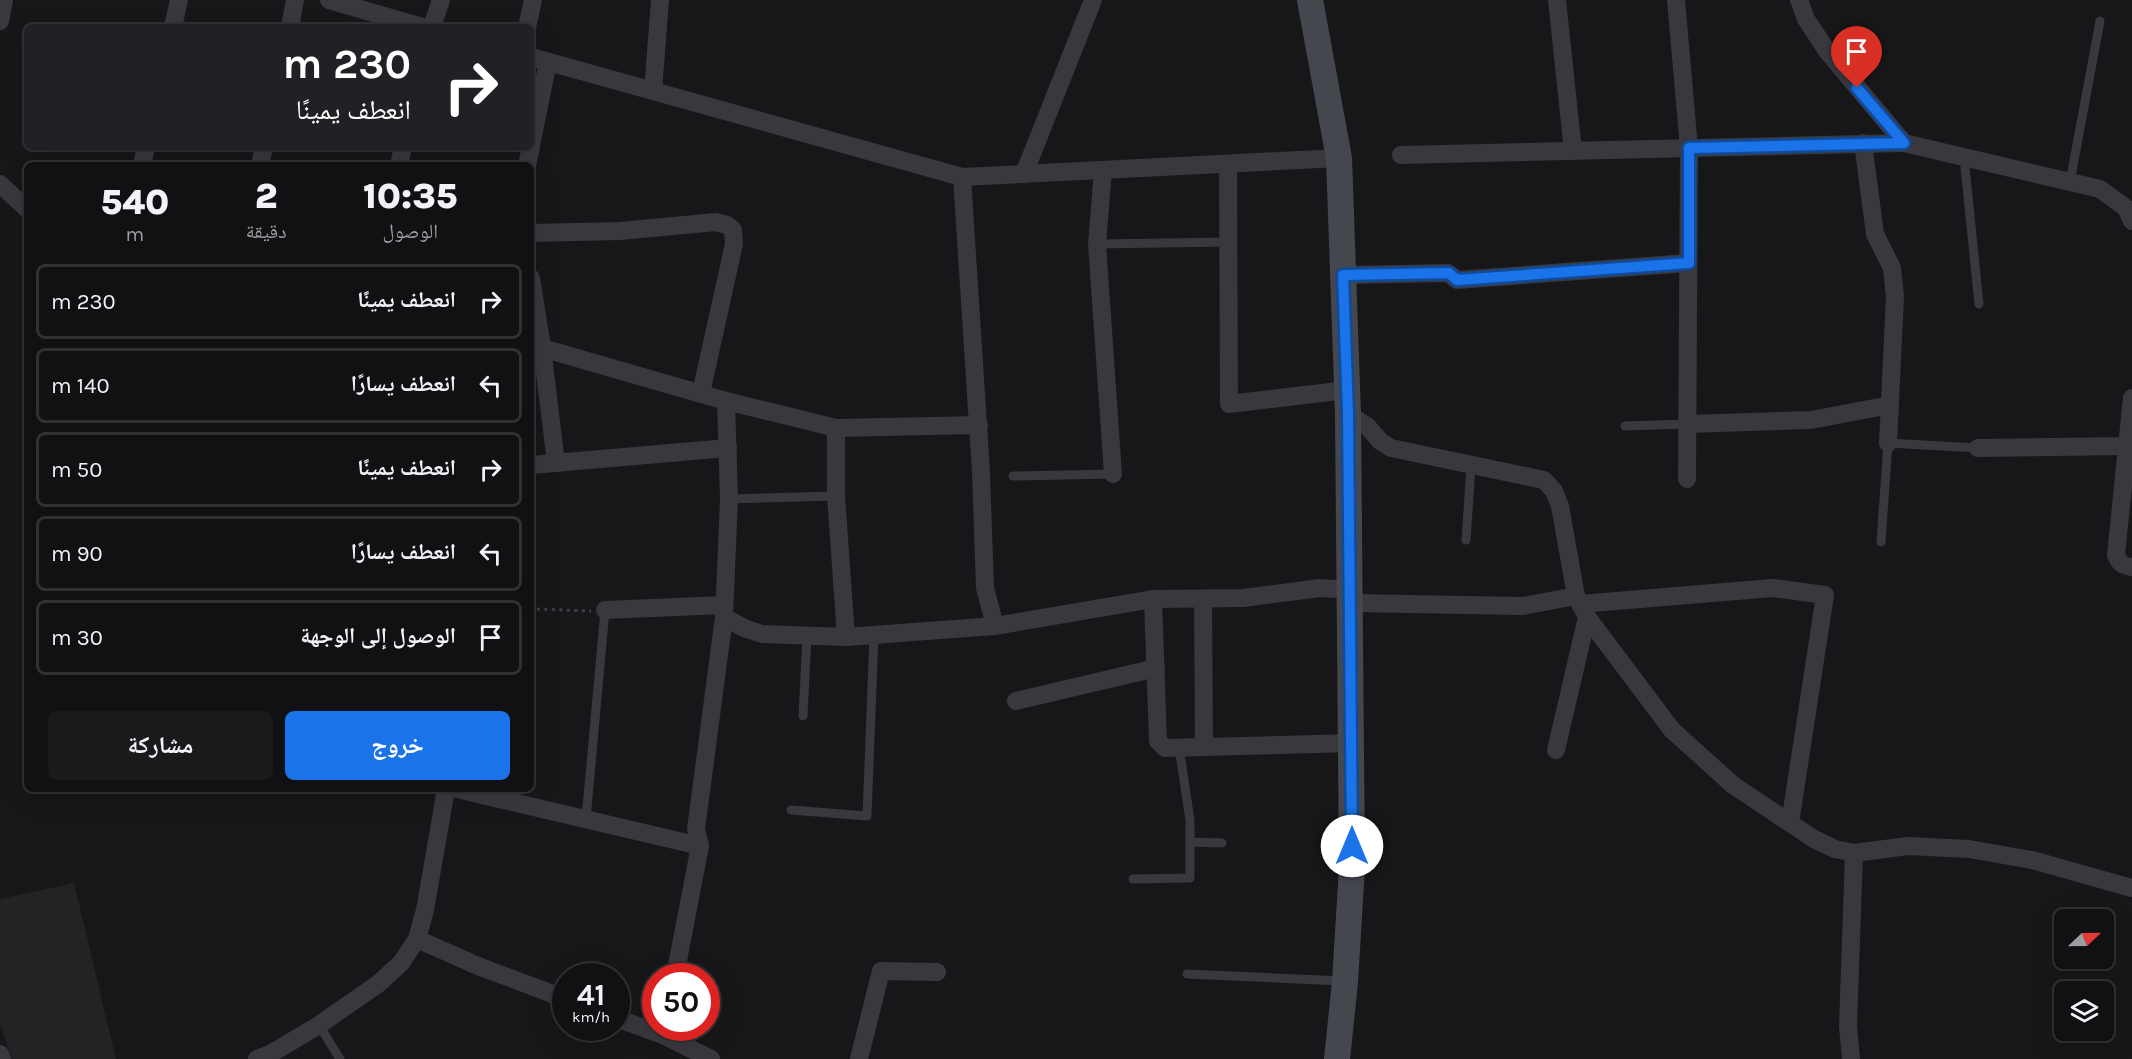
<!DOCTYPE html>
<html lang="ar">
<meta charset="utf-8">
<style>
:root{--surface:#111113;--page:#1a1a1c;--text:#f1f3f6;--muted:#9c9da0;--line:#303133;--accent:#1a73e8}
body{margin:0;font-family:Karla,"Noto Naskh Arabic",sans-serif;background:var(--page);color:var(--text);direction:rtl;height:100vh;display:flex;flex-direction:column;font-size:22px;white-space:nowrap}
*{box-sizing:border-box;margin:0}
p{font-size:20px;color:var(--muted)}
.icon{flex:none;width:33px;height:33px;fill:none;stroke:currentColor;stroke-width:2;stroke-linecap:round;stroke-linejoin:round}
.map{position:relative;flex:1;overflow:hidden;direction:ltr}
.drawer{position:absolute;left:24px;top:162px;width:510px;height:630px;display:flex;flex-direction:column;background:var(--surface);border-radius:9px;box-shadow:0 6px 24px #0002,0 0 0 2px var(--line);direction:rtl}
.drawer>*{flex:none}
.guide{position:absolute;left:24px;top:24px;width:510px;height:126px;border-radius:9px;box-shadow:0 6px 24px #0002,0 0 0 2px var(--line);direction:rtl;background:#202124;color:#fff;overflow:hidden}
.needle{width:39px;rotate:68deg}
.buttons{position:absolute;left:2054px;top:909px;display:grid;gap:12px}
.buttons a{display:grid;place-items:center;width:60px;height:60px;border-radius:9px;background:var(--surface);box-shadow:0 6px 24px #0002,0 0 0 2px var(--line);font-size:30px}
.speed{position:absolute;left:552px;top:963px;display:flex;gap:12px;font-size:30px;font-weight:700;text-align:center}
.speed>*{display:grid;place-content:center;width:78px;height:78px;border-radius:50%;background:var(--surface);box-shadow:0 6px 24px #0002,0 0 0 2px var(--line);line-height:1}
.speed small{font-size:15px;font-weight:400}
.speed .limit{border:9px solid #d22;background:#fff;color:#111}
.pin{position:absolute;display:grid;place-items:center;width:51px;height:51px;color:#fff;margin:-62px -26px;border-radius:50% 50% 50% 0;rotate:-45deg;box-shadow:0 0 6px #0007}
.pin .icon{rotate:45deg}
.me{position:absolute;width:66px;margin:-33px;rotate:0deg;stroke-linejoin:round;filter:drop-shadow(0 0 4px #0008)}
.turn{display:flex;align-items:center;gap:21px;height:126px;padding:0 24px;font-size:27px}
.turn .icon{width:78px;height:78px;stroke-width:2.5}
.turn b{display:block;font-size:42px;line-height:51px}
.eta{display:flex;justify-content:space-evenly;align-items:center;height:102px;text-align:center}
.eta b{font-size:36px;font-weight:800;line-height:42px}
.primary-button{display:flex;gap:12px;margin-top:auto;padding:12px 24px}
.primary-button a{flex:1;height:69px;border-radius:9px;background:var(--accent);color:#fff;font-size:24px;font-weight:800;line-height:69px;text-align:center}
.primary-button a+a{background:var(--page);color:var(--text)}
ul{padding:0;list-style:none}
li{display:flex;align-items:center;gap:18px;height:75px;margin:0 12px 9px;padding:0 12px;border:3px solid var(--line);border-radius:9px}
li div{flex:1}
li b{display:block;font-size:22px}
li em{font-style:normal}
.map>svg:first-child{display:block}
.built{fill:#232326}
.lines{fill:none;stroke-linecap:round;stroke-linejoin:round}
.path{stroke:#3e3f46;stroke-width:3;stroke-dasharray:3 4.5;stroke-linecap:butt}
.service{stroke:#38383e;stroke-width:9}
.minor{stroke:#38383e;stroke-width:18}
.secondary{stroke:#45474f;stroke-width:26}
.route-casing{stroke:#114b97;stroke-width:15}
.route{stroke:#1a73e8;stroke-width:10}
</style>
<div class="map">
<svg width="2132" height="1059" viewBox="0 0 2132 1059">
<rect width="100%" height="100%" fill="#171719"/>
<path class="built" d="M74 883 116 1059H12L0 1025V899Z"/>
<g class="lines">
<path class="path" d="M531 605 535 609 591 611"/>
<g class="service">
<path d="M1964 157 1979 304"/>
<path d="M2070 182 2100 21"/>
<path d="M1097 244 1228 242"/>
<path d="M1625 426 1687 424"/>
<path d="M1013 476 1113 474"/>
<path d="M729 499 836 496"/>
<path d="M1466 540 1471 466"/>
<path d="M1881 542 1888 443 1978 448"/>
<path d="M803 716 807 636"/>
<path d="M791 810 867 816 874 635"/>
<path d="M586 819 605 610"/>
<path d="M1190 842 1222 843"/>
<path d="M1133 879 1190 878V820L1179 747"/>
<path d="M1187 974 1343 981"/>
<path d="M319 1025 340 1059"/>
</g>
<g class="minor">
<path d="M329 0 422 27"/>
<path d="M1557 0 1573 151"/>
<path d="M1676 0 1689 148 1687 479"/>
<path d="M1799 0 1806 19 1827 51 1904 143 2100 189 2126 208 2132 221"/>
<path d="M0 21 4 0"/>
<path d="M173 27 179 0"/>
<path d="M290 27 295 0"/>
<path d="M432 27 441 0"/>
<path d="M527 27 533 0"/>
<path d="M531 57 962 177 1339 158"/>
<path d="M653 91 660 0"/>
<path d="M1863 143 1875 234 1892 268 1895 297 1888 443"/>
<path d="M531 145 548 62"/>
<path d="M1401 155 1904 143"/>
<path d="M1228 164 1229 404 1347 390"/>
<path d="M142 165 146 147"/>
<path d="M260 165 264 147"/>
<path d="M399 165 403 147"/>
<path d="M527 165 531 147"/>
<path d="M1103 170 1097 244 1113 474"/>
<path d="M1024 174 1093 0"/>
<path d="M962 177 981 472 985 588 995 626"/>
<path d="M0 184 27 209"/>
<path d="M531 233 620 231 716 222 727 225 733 230 734 244 701 393"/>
<path d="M1343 275 1448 273 1457 280 1688 263"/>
<path d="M531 278 542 348 556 463"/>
<path d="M542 348 726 401 836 428 979 425"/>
<path d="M2132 398 2116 555C2119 563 2123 566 2132 567"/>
<path d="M1348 414 1367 426 1380 441 1391 448 1544 480 1554 491 1560 506 1576 596 1587 617 1672 730 1733 785 1814 839 1835 849 1854 853 1908 846 1969 849 2032 860 2132 888"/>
<path d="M1687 424 1811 420 1890 405"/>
<path d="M836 428V496L846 637"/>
<path d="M1978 448 2127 446"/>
<path d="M531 465 728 448"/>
<path d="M1153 599 1158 741 1165 748 1352 743"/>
<path d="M1203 599 1204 747"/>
<path d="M1351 603 1523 606 1576 596"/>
<path d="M1580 604 1773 588 1825 595 1790 823"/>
<path d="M605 610 724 605"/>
<path d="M724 617 744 628 762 634 846 637 995 626 1153 599 1243 598 1320 588 1350 590"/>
<path d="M1016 701 1156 668"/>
<path d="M1556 750 1587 617"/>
<path d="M457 789 700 846"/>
<path d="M417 939 478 966 566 999"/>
<path d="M675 976 700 846 696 829 724 617 729 499 726 401"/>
<path d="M616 1018 663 1035 711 1059"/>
<path d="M0 1054 2 1059"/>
<path d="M257 1059 272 1053 319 1025 378 984 401 963 417 939 425 910 446 789"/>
<path d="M859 1059 881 971 937 972"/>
<path d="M1851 1059 1848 1026 1854 853"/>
</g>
<path class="secondary" d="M1310 0 1339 158 1348 414 1352 867 1345 982 1337 1059"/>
</g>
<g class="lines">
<defs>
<path id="route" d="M1352 846 1348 414 1343 275 1449 273 1457 280 1689 263V148L1904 143 1857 88"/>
</defs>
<use href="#route" class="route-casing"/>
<use href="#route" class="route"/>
</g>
</svg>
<div class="buttons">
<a><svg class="needle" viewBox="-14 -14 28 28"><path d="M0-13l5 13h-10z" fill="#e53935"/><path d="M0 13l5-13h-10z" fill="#9c9da0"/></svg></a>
<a><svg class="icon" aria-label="layers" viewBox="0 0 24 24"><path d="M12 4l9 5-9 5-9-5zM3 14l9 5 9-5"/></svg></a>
</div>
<div class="speed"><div>41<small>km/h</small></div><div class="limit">50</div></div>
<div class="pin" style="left:1857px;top:88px;background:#d93025"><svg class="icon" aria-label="arrive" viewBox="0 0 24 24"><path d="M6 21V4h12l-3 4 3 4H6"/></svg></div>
<svg class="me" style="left:1352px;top:846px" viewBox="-20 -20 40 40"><circle r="19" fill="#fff"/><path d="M0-13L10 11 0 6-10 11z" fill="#1a73e8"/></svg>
<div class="guide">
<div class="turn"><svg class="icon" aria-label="right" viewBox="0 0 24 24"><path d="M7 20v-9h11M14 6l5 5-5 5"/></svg><div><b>230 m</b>انعطف يمينًا</div></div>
</div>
<section class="drawer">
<div class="eta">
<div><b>10:35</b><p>الوصول</p></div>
<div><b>2</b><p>دقيقة</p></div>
<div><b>540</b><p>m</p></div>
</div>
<ul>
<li><svg class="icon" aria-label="right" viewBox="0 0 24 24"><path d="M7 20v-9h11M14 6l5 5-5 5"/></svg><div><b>انعطف يمينًا</b></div><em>230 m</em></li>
<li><svg class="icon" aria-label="left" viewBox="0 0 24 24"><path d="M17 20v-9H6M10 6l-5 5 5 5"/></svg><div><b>انعطف يسارًا</b></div><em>140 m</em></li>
<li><svg class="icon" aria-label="right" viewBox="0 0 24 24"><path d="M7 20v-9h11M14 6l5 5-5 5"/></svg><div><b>انعطف يمينًا</b></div><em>50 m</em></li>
<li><svg class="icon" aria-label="left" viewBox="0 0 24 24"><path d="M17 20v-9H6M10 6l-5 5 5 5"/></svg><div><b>انعطف يسارًا</b></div><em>90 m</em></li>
<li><svg class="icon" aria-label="arrive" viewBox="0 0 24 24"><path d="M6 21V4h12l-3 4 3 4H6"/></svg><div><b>الوصول إلى الوجهة</b></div><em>30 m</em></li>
</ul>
<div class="primary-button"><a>خروج</a><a>مشاركة</a></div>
</section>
</div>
